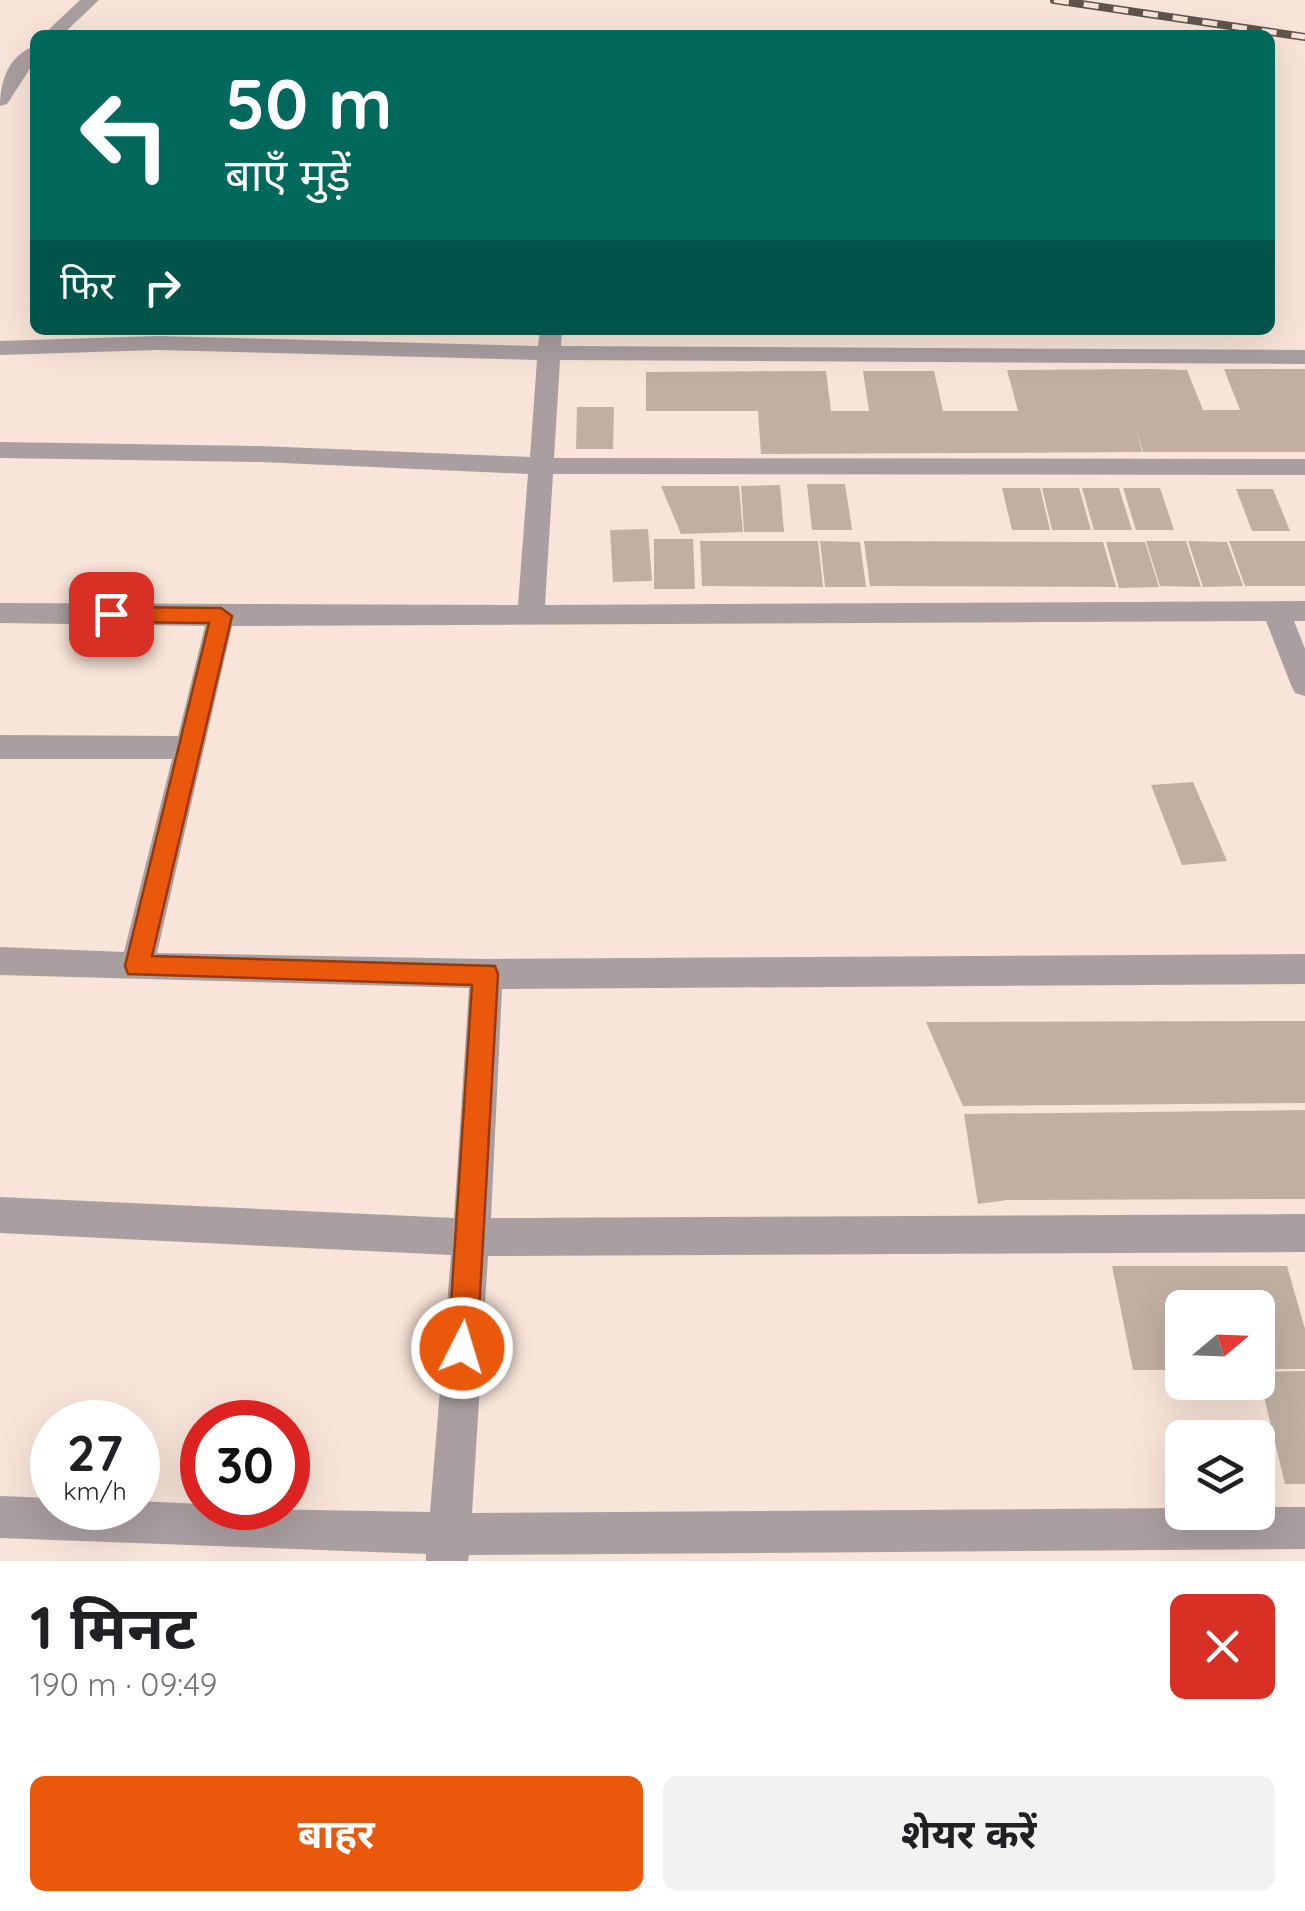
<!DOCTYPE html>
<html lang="hi">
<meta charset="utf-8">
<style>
:root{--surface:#fff;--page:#f2f2f2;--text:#202124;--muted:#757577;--accent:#ea580c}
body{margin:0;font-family:Quicksand,"Noto Sans Devanagari",sans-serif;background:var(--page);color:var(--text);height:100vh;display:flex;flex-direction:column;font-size:38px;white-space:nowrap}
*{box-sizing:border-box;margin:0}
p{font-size:32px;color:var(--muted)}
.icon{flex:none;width:55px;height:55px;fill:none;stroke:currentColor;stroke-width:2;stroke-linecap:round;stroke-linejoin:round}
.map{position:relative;height:1561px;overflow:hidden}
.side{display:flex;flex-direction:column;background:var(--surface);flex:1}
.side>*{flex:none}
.hud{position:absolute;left:30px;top:30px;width:1245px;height:305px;border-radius:15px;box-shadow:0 10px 40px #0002;background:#00695c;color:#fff;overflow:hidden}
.needle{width:65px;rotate:71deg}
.controls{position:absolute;left:1165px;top:1290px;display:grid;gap:20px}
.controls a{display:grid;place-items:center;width:110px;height:110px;border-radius:15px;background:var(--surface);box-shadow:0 10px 40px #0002;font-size:50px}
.speed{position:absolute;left:30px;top:1400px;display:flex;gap:20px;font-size:50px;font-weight:700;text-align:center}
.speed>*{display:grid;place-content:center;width:130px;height:130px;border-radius:50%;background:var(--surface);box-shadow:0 10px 40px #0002;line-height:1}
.speed small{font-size:25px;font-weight:400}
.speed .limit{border:15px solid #d22;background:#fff;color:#111}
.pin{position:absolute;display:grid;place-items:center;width:85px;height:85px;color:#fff;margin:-42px;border-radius:20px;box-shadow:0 5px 15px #0006}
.me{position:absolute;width:110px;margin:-55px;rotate:5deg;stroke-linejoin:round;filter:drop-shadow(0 0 8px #0008)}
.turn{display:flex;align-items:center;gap:35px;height:210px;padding:0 30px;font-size:45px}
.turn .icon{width:130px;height:130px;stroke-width:2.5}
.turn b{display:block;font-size:70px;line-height:85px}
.then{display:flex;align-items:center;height:95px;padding:0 30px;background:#0003;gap:20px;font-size:38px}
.round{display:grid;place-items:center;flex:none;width:105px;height:105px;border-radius:15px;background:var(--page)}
.summary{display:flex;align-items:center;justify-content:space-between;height:170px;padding:0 30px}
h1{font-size:60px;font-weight:700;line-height:75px}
.primary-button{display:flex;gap:20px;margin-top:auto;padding:20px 30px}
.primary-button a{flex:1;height:115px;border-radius:15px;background:var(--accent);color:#fff;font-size:40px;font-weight:700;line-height:115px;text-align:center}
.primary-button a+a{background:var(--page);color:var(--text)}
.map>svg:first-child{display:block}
.building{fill:#c1b0a2}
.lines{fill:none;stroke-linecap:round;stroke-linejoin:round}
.minor{fill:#aa9fa0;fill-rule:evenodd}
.rail-casing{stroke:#5f544d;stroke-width:8}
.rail{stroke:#f8e4d8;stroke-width:5;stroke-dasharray:15;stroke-linecap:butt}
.route{fill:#ea580c;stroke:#983908;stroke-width:2.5}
</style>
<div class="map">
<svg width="1305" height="1561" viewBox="0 0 1305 1561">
<rect width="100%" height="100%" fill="#f8e4d8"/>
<g class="building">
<path d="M1224 369H1305V452H1143L1136 429 1142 452 761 454 758 411H646V372L826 371 831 411H869L863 371H934L943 411H1018L1007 370 1151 369 1187 370 1203 410H1240Z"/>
<path d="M577 407H614L613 449H576Z"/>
<path d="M807 484H845L852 530H812Z"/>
<path d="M780 485 784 532H744L741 486Z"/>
<path d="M661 486H739L743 532 681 534Z"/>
<path d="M1002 488H1040L1050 530H1012Z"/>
<path d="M1042 488H1079L1091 530H1052Z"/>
<path d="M1082 488H1119L1132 530H1094Z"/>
<path d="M1123 488H1160L1174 530H1136Z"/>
<path d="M1236 489H1273L1290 531H1252Z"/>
<path d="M648 529 652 581 613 582 610 530Z"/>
<path d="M654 539H693L695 589H654Z"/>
<path d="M700 541H818L823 587 702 586Z"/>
<path d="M820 541 860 542 866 587H825Z"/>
<path d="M864 541 1103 542 1116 587 870 586Z"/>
<path d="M1146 541H1186L1201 587 1160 586Z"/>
<path d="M1188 541 1227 542 1243 586 1203 587Z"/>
<path d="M1229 541H1305V586H1245Z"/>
<path d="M1106 542H1145L1159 587 1119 588Z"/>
<path d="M1193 782 1227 861 1182 865 1151 785Z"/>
<path d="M1305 1021V1103L963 1106 926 1022Z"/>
<path d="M1305 1110V1199L1007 1200 978 1204 964 1114Z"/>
<path d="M1112 1266H1287L1305 1329V1369H1258V1308H1182V1370H1133Z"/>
<path d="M1305 1371V1484H1285L1258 1372Z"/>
</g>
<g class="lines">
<g class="minor">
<path d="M80 0H99L62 35H43Z"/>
<path d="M35 46V61L7 104 0 106C0 80 9 55 35 46Z"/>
<path d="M540 330H562L561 346 1305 350V364L560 360 554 458 1305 459V475L553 474 545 605 1305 601V621H1294L1305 649V696L1295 693 1291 685 1266 621 232 626 157 953 486 959 1305 954V984L502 989 491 1218 1305 1214V1252L488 1256 472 1513 1182 1508V1512H1258V1507H1305V1549L469 1555 468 1561H426V1554L0 1538V1496L52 1498V1508H138V1501L202 1504V1508L430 1512 451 1255 0 1233V1197L454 1218 469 988 0 975V947L124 952 172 759H0V735L178 736 205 626 0 623V603L518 605 528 474 261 462 0 458V442L261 446 530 457 537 360 157 350 0 355V341L157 336 538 346Z"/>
</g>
<defs>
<path id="rail" d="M1054 0 1305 37"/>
</defs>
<use href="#rail" class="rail-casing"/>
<use href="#rail" class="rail"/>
</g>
<path class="route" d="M111 607 221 608 232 616 152 956 495 966 498 974 477 1348 473 1359 462 1363 452 1359 448 1348 472 985 128 974 125 966 209 623 111 622 100 614Z"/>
</svg>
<div class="controls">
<a><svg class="needle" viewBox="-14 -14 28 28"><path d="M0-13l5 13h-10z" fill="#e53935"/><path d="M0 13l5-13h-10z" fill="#757577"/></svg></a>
<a><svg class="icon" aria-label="layers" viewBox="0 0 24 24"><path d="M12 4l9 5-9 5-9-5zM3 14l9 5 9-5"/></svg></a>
</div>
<div class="speed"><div>27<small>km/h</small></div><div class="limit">30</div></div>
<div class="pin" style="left:111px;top:614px;background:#d93025"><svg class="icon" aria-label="arrive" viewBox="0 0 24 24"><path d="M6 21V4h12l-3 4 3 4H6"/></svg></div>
<svg class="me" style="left:462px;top:1348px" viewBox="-20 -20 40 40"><circle r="17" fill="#ea580c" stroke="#fff" stroke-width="3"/><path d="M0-11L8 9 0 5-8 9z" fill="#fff"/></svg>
<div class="hud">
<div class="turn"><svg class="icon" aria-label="left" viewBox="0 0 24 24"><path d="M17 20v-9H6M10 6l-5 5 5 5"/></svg><div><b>50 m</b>बाएँ मुड़ें</div></div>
<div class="then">फिर<svg class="icon" aria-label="right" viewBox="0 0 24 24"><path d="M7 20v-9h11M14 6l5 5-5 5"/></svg></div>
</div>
</div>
<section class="side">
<div class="summary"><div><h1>1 मिनट</h1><p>190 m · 09:49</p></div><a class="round" style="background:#d93025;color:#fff"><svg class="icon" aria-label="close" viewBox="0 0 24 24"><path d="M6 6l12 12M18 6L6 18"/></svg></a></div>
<div class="primary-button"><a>बाहर</a><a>शेयर करें</a></div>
</section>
